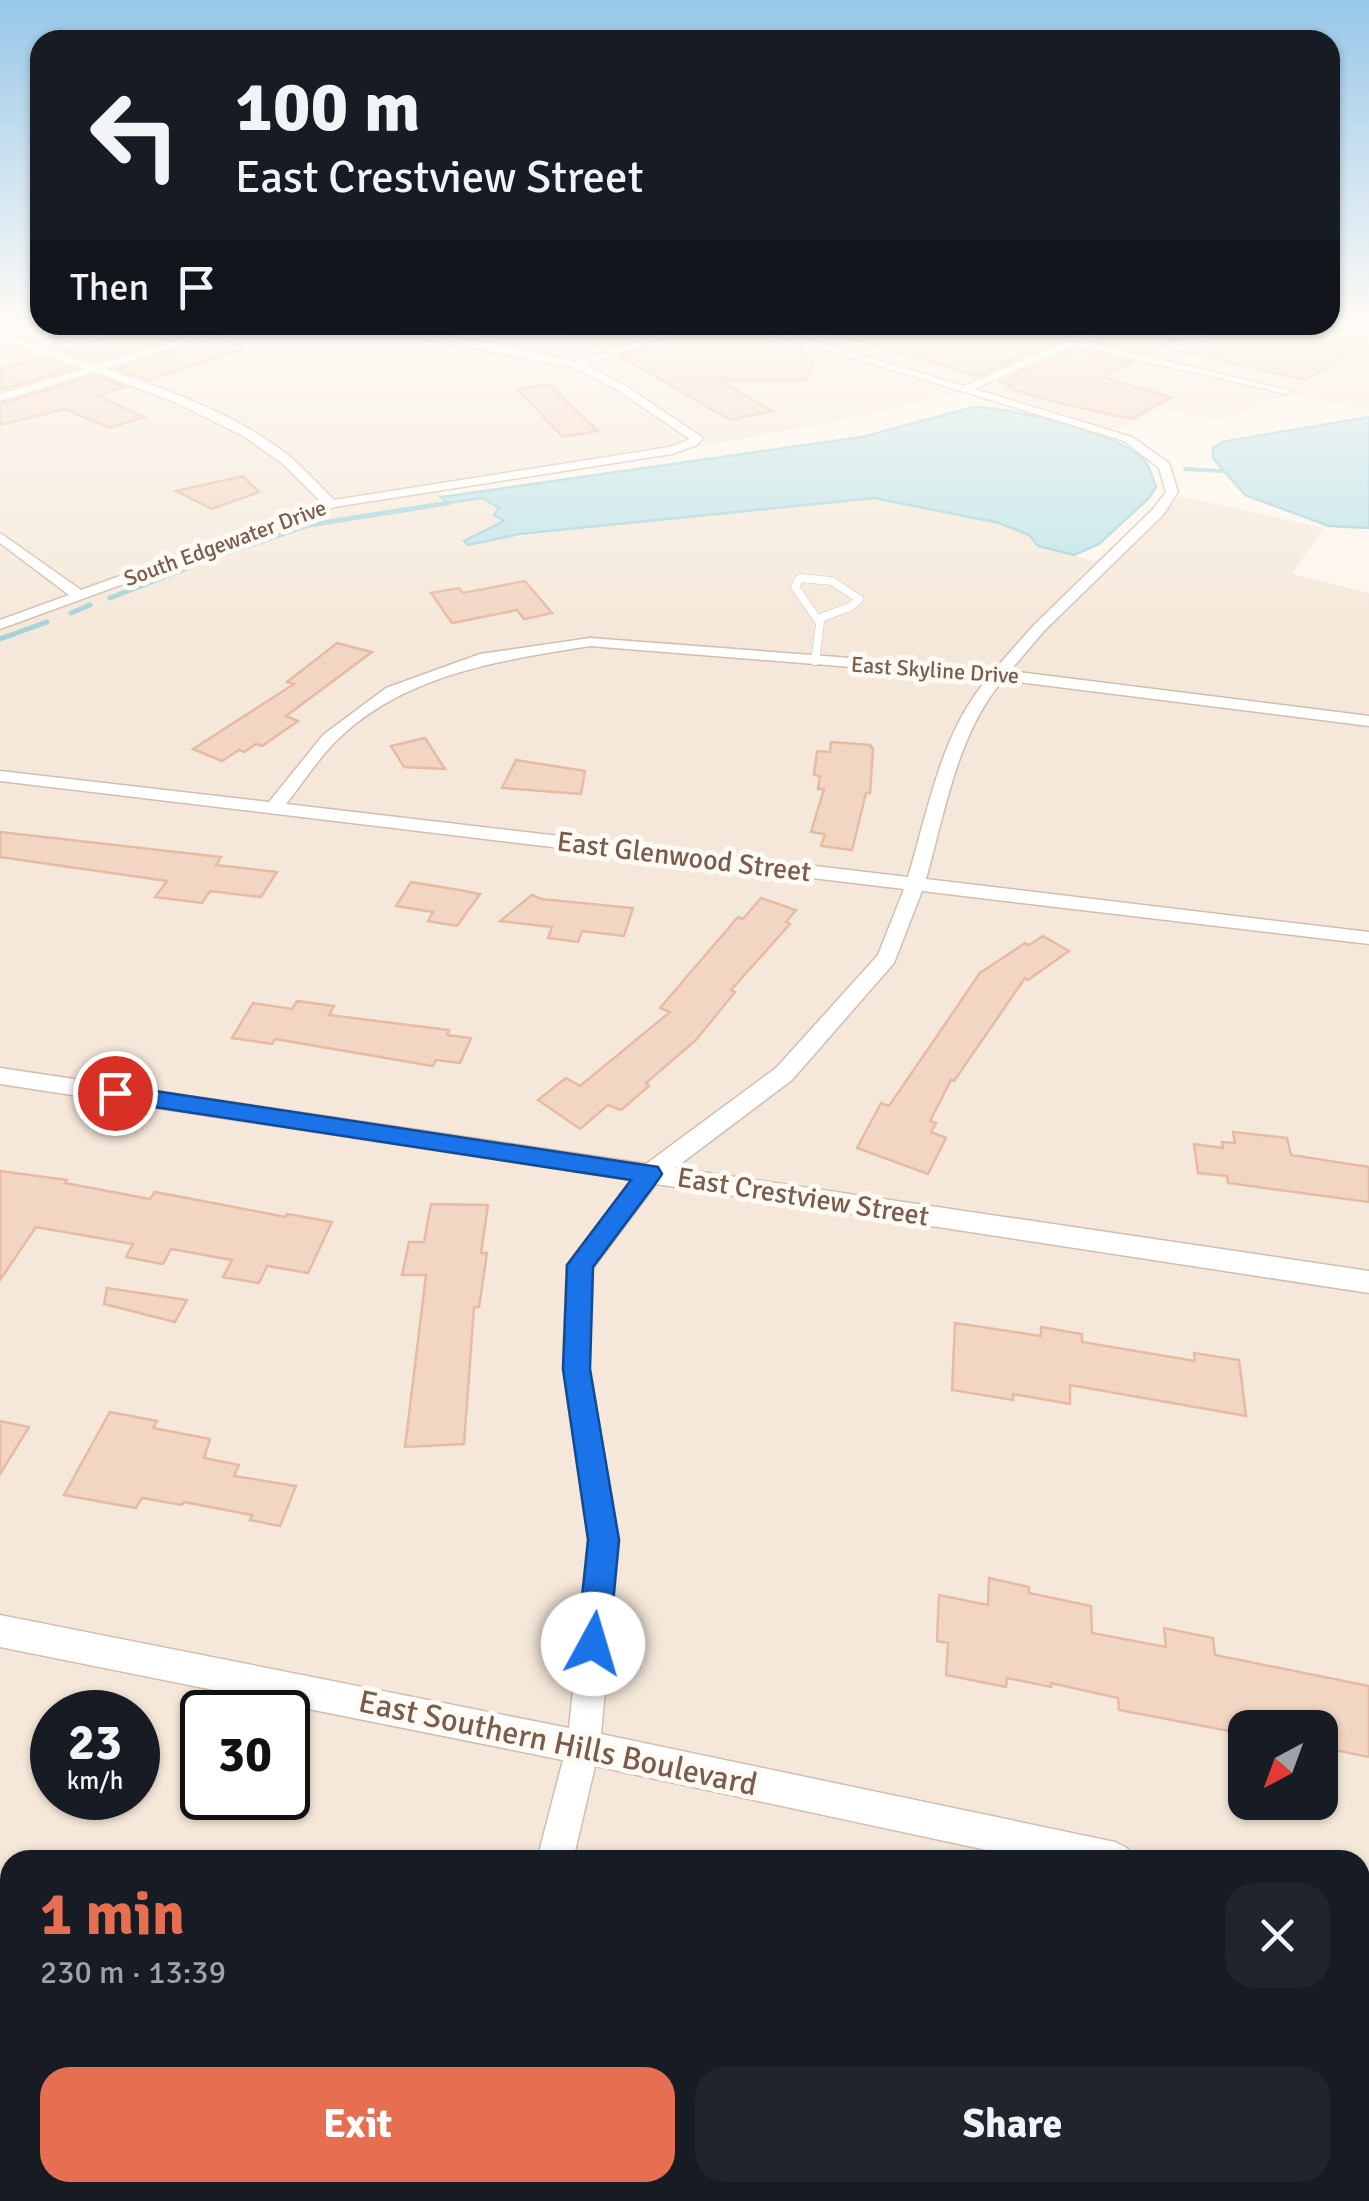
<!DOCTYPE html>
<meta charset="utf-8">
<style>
:root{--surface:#171b24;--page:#20242c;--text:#f1f3f6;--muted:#9ea1a6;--accent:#e76f51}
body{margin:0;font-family:Signika,sans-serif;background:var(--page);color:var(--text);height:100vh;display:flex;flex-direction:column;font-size:38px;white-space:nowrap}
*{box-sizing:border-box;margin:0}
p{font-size:32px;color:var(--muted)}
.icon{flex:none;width:55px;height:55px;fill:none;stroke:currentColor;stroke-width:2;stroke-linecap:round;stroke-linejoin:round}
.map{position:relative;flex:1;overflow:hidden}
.drawer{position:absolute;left:0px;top:1850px;width:1370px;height:352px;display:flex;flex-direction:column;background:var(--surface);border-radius:30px 30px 0 0;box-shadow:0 2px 8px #0004}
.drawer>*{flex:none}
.banner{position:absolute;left:30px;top:30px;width:1310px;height:305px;border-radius:30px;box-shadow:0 2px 8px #0004;background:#171b24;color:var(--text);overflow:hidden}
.needle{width:65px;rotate:221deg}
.controls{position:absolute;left:1228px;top:1710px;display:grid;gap:20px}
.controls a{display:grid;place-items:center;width:110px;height:110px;border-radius:20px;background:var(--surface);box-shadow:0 2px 8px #0004;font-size:50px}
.speed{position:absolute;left:30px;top:1690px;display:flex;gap:20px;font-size:50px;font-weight:700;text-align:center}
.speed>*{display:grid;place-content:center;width:130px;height:130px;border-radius:50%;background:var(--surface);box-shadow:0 2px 8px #0004;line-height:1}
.speed small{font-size:25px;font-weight:400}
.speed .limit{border:5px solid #111;border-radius:15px;background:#fff;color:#111}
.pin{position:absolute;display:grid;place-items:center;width:85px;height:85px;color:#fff;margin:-42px;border:5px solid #fff;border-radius:50%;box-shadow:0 2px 10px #0007}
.me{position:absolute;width:110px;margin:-55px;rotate:6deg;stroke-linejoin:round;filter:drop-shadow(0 0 8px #0008)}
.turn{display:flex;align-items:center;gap:35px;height:210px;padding:0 40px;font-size:45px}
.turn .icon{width:130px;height:130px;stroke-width:2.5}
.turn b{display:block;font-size:70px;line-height:85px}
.then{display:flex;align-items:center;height:95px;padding:0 40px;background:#0003;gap:20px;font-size:38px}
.round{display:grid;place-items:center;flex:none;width:105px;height:105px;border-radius:30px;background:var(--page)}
.overview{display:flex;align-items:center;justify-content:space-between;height:170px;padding:0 40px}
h1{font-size:60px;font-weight:800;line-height:75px;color:var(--accent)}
.cta{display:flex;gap:20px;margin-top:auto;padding:20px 40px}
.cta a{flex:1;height:115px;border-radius:30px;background:var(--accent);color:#fff;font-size:40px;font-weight:800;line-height:115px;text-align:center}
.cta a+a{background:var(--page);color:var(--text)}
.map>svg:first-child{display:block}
.residential{fill:#f5e8da;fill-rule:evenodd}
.water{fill:#bfe3e8;stroke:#a5d3da;stroke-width:2.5}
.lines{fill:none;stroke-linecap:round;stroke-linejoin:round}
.stream-far1{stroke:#a5d3da;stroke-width:4}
.stream{stroke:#a5d3da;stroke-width:5}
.building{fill:#f3d5c3;stroke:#e6bba3;stroke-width:2.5}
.service-casing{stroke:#d1beb0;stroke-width:9}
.minor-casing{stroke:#d1beb0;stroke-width:3}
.service{stroke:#fff;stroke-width:8}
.minor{fill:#fff;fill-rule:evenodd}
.route{fill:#1a73e8;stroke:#114b97;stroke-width:2.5}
.labels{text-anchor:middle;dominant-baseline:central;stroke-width:10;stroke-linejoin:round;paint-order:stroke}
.far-street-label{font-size:22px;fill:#7a5c4d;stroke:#fffaf3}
.street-label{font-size:28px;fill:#7a5c4d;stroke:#fffaf3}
.near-street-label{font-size:32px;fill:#7a5c4d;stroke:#fffaf3}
</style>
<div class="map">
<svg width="1369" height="2201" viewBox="0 0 1369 2201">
<rect width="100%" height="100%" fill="#fdf6ec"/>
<path class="residential" d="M0 321H40V325H1330V321H1369V411L1303 396 1279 397 1242 414 1215 419 1162 409 1114 431 972 390 839 421 696 447 674 445 434 483 448 502 482 498 500 509 505 521 465 542 874 498 999 523 1029 535 1038 546 1112 566 1181 496 1323 528 1292 574 1369 593V2201H0ZM52 1712H138V1798H52ZM202 1712H288V1798H202ZM1245 1728H1320V1802H1245ZM10 1860H1360V2192H10Z"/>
<g class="water">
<path d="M974 407C1016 409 1111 431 1142 458 1150 465 1152 477 1156 487L1149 498 1099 544 1074 555 1038 546 1029 535 999 523 874 498 520 534 468 545 464 541 504 521 494 515 499 508 482 498 448 503 441 497 862 437Z"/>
<path d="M1369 417V528L1329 526 1245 495 1213 458V448L1222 442Z"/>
</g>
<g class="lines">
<path class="stream-far1" d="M1185 469 1222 471"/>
<g class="stream">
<path d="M210 559 309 525 448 503"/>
<path d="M110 598 192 566"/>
<path d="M71 613 90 605"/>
<path d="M0 639 47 622"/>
</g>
</g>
<g class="building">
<path d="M151 325H185L199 330 95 361 63 350Z"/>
<path d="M607 325H670L603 348 575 336Z"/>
<path d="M699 325H742L804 347 801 356 814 361 807 380H719L772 411 730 420 620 356Z"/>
<path d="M827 325H1095L978 376 826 331Z"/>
<path d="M1236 325H1273L1363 346 1305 380 1181 351Z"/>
<path d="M1121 326 1177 340 1151 353 1094 340Z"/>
<path d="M220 336 244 349 149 380 118 369Z"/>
<path d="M1074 349 1133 362 1102 377 1171 397 1132 419 1063 404 1008 388 1013 386 1000 382Z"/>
<path d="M40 357 72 369 0 390V369Z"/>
<path d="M95 376 125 387 98 396 144 417 109 428 65 409 0 425V404Z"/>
<path d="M548 384 598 431 563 437 517 389Z"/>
<path d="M243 476 259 492 212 509 176 491Z"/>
<path d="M525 581 552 613 524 619 517 610 452 623 431 593 459 588 463 593Z"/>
<path d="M337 643 372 652 286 716 298 721 262 746 256 744 244 752 239 750 222 761 193 749 294 684 287 682Z"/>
<path d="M425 738 445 769 404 767 391 746Z"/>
<path d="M831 742 870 745 873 749 870 793H866L852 850 821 846 825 834 811 832 824 789H818L820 776 814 775 817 751 830 752Z"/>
<path d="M516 760 585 771 581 794 502 788Z"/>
<path d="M0 832 221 857 216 865 277 872 261 897 210 891 202 903 155 897 167 881 0 857Z"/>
<path d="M411 882 465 891 480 894 457 926 428 921 433 912 396 906Z"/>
<path d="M532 895 541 899 633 908 624 936 582 931 578 942 548 938 552 927 500 921Z"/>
<path d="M761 898 796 910 786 922 790 924 731 990 735 992 696 1040 646 1083 649 1086 621 1110 608 1105 580 1129 538 1100 566 1078 580 1086 670 1012 660 1008 738 917 743 919Z"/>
<path d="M1043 936 1069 951 1028 980 1025 978 954 1081 951 1080 930 1121 936 1123 931 1132 946 1138 928 1174 857 1148 881 1103 889 1106 980 973 1025 943 1029 945Z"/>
<path d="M297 1001 334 1006 329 1015 449 1030 447 1035 471 1038 460 1063 436 1060 433 1066 275 1039 272 1044 232 1038 253 1003 292 1009Z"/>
<path d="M1233 1132 1287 1138 1291 1155 1369 1167V1202L1228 1183 1227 1176 1198 1173 1194 1144 1223 1148 1222 1142 1235 1143Z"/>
<path d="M0 1171 67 1180 65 1183 150 1199 155 1192 286 1217 287 1214 332 1222 308 1273 267 1266 259 1283 223 1277 232 1260 171 1249 163 1264 126 1257 133 1244 36 1227 0 1280Z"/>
<path d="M431 1204 488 1205 481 1253H487L479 1307H474L464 1444 405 1447 426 1275H402L409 1242H424Z"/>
<path d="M107 1288 187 1300 175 1322 104 1304Z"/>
<path d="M955 1323 1041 1336V1327L1082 1334V1342L1195 1361 1194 1353 1239 1360 1246 1416 1070 1385V1404L1013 1394V1400L952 1390Z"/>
<path d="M110 1412 157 1421 153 1428 210 1439 204 1458 239 1465 234 1476 296 1486 280 1526 250 1520 252 1515 184 1502 182 1505 142 1498 136 1508 64 1495Z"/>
<path d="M0 1421 29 1427 0 1474Z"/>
<path d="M989 1578 1029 1587V1593L1091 1606 1092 1633 1166 1647 1164 1628 1213 1638 1215 1655 1369 1686V1757L1320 1747V1728H1245V1734L1119 1710 1118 1698 1051 1683V1687L1007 1678 1006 1687 946 1675 948 1643 937 1641 939 1595 988 1605Z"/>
</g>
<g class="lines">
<defs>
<path id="service" d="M815 661 820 623 795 587 800 578 832 581 859 599 850 607 820 618"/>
<g id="minor">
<path d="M1330 321 1369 329V335L1327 325Z"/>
<path d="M227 325H242L106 369C169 390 236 414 289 456 305 469 319 485 334 500L670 447 690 439 616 389 573 367 352 325H375L513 347 576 362 681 325H695L586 365 624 385 703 438 697 445 672 454 334 507 0 629V620L69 595 0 543V533L81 590 322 503 283 464 245 437 177 403 95 372 0 401V394L84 369 0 339V333L95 365Z"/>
<path d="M746 325H761L964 386 1104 325H1117L1083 341 1292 391 1287 394 1074 345 974 389 1132 437 1169 463 1178 492 1163 515 1044 631 1010 671 1369 716V726L1003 680C957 734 945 812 926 879L1369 932V944L922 891 894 963 792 1080 675 1168 1369 1271V1293L656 1184 593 1268 589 1369 619 1540 601 1734 1115 1842 1127 1848 1133 1860H1033L595 1766 573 1860H537L563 1760 0 1647V1615L569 1728 589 1540 563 1369 567 1265 632 1180 0 1084V1068L646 1164 776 1068 878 955 904 889 0 781V771L269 802 323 735 386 688 480 654 590 638 995 669 1034 625 1153 509 1166 492 1159 468 1124 441ZM590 646 988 678C941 732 928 811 908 877L286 804C302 784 316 762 334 743 402 674 498 661 590 646Z"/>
<path d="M1360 1894 1369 1896V1932L1360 1930Z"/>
<path d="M452 2192H492L490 2201H450Z"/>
</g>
</defs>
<use href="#service" class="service-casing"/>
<use href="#minor" class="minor-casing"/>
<use href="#service" class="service"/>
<use href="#minor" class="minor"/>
</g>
<linearGradient id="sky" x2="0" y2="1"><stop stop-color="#97c7e8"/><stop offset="0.51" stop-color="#fefbf6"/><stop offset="1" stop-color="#fefbf6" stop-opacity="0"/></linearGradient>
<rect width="1369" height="629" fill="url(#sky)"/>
<path class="route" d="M115 1085 658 1167 662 1174 658 1180 593 1267 590 1369 619 1540 609 1644 604 1655 593 1659 582 1655 577 1644 588 1540 563 1369 567 1265 631 1180 115 1101 103 1093Z"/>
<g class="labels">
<g class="far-street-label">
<text transform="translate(225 543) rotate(-20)">South Edgewater Drive</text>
<text transform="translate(935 670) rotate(4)">East Skyline Drive</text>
</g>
<g class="street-label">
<text transform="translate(684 857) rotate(7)">East Glenwood Street</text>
<text transform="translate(803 1197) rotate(9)">East Crestview Street</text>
</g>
<g class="near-street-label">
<text transform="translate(558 1743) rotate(12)">East Southern Hills Boulevard</text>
</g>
</g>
</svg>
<div class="controls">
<a><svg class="needle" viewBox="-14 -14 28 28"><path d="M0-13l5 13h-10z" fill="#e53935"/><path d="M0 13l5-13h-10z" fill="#9ea1a6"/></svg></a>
</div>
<div class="speed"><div>23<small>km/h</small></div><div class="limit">30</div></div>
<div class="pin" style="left:115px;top:1093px;background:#d93025"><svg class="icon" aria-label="arrive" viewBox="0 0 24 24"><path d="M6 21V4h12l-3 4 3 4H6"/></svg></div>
<svg class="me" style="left:593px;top:1644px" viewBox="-20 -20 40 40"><circle r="19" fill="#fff"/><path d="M0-13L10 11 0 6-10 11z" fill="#1a73e8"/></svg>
<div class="banner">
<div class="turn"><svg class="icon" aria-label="left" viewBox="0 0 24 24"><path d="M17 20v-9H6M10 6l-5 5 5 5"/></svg><div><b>100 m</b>East Crestview Street</div></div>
<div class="then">Then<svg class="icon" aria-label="arrive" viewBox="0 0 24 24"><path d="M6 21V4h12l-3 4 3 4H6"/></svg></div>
</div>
<section class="drawer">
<div class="overview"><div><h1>1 min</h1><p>230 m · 13:39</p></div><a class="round"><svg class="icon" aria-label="close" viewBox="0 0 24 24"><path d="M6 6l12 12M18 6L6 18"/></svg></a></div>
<div class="cta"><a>Exit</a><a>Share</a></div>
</section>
</div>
